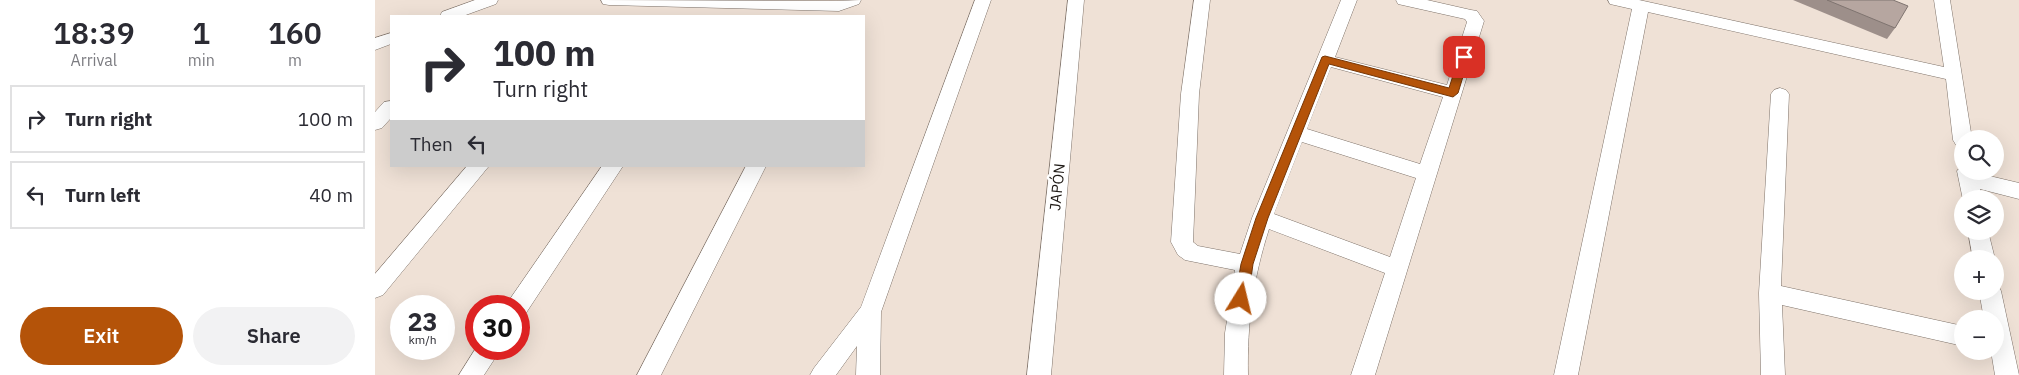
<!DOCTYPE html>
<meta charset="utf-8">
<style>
:root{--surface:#fff;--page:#f2f2f3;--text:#2b2b33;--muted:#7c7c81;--line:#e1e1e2;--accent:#b45309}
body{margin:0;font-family:"IBM Plex Sans",sans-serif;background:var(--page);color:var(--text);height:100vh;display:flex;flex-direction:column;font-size:19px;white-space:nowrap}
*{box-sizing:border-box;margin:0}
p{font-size:16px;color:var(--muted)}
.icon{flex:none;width:28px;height:28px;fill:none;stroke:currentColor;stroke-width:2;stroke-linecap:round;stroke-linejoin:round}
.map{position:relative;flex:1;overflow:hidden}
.panel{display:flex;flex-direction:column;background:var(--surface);width:375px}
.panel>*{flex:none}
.guide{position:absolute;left:15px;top:15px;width:475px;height:152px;border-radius:0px;box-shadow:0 5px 20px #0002;background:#fff;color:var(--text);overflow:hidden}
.buttons{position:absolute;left:1579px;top:130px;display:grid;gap:10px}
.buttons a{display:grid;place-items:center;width:50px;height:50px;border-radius:50%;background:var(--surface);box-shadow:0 5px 20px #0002;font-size:25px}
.speed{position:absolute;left:15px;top:295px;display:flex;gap:10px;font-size:25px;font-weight:700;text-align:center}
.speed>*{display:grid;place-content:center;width:65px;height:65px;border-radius:50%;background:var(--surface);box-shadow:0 5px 20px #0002;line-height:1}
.speed small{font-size:12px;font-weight:400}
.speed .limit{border:8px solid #d22;background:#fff;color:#111}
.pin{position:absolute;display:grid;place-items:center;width:42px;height:42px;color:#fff;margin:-21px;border-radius:10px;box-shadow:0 2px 8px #0006}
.me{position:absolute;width:55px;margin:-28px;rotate:9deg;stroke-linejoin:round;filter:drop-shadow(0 0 4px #0008)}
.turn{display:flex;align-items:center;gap:18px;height:105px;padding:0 20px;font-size:22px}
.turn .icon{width:65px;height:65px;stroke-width:2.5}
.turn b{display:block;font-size:35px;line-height:42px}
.then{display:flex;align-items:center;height:48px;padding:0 20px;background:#0003;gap:10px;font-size:19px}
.eta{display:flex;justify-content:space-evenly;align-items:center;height:85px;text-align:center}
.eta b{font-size:30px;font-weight:600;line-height:35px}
.primary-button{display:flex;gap:10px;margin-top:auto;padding:10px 20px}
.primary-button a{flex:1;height:58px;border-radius:30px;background:var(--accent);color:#fff;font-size:20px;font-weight:600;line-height:58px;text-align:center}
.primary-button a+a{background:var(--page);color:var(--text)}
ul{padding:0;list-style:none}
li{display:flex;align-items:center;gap:15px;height:68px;margin:0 10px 8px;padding:0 10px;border:2px solid var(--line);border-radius:0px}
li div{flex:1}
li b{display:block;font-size:19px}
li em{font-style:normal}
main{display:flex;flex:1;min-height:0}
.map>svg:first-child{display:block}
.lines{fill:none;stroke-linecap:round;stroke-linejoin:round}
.minor-casing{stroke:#7f736a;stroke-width:1}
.minor{fill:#fff;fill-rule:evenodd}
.wall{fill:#9d8f8a}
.building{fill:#b6a6a0;stroke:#7f7470}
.route{fill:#b45309;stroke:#753606}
.labels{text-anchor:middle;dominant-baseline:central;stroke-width:5;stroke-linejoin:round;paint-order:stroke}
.street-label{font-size:15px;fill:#1f1a16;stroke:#fff}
</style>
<main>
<section class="panel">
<div class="eta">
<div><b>18:39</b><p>Arrival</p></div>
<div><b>1</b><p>min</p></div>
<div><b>160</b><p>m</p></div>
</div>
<ul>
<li><svg class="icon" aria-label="right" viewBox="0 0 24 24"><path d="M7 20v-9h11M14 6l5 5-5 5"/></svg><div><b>Turn right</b></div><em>100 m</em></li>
<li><svg class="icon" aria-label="left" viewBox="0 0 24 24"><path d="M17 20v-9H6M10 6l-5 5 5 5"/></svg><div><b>Turn left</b></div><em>40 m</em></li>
</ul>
<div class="primary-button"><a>Exit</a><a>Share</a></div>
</section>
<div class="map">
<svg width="1644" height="375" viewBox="0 0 1644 375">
<rect width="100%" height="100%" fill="#efe1d6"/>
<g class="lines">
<defs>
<g id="minor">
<path d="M100 0H123L121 4 88 16H65L67 12Z"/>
<path d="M226 0 462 1 486 0 484 4 464 11 234 5 228 4Z"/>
<path d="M600 0H616L506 312 505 375H481L482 346 461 375H435L439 368 486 307Z"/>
<path d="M693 0H709L676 375H652Z"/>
<path d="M819 0H835L824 94 818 242 823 246 865 254 877 218 966 0H982L960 57 1072 85 1092 22 1090 19 1023 4 1021 0H1052L1096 10 1102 11 1109 21 1000 375H976L1010 273 894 229C878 279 872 323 873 375H849L850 333 860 270 810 260 803 255 796 242 806 94ZM956 67 1068 97 1045 164 932 129ZM927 142 1041 178 1015 257 899 214Z"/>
<path d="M1233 0H1264L1569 67 1559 0H1575L1597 139H1588V147L1581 145 1578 140 1571 79 1273 12 1203 375H1179L1257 9 1235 4Z"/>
<path d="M16 33V44L0 50V38Z"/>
<path d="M1405 88 1411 90 1414 94 1406 286 1588 326V346L1407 305 1410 375H1386L1384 293 1396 94 1399 90Z"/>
<path d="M16 101V118L7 128 0 130V112L9 102Z"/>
<path d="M1588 165V171H1602V173L1644 183V199L1605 189 1607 199 1588 200 1582 171Z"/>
<path d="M92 166H114L8 295 0 298V274Z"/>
<path d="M227 166H248L151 313 144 315V306H132L135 299Z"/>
<path d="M371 166H391L286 375H262Z"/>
<path d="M1593 231H1613L1620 259H1598Z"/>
<path d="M1620 284 1623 285 1626 291 1644 375H1620L1616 351H1620V319H1609L1604 291H1620Z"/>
<path d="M101 348 126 349 109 375H84Z"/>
</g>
</defs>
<use href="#minor" class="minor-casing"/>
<use href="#minor" class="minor"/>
</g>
<path class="wall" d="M1418 0H1518L1520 28 1512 39Z"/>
<path class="building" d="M1452 0H1518L1533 6 1520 28Z"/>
<path class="route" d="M1089 53 1094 57 1083 93 1078 97 954 64 893 218 878 264 873 299 871 302 866 304 862 302 860 299 866 264 881 218 947 57 950 56 1074 88 1084 57Z"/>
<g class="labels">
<g class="street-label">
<text transform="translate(682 187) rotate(-84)">JAPÓN</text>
</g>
</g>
</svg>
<div class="buttons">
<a><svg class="icon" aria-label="search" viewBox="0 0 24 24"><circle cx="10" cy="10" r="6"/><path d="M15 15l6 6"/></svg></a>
<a><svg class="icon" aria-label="layers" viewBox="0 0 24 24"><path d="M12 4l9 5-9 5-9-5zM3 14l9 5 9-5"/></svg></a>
<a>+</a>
<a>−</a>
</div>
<div class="speed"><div>23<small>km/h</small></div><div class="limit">30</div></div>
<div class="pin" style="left:1089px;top:57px;background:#d93025"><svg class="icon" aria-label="arrive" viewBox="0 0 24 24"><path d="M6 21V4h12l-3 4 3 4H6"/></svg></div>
<svg class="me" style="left:866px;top:299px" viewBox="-20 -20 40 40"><circle r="19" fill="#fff"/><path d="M0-13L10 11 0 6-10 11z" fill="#b45309"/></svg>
<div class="guide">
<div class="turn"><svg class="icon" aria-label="right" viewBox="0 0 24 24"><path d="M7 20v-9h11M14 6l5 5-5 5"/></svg><div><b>100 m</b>Turn right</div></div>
<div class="then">Then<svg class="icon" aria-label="left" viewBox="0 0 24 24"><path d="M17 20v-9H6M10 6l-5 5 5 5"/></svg></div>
</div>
</div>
</main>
